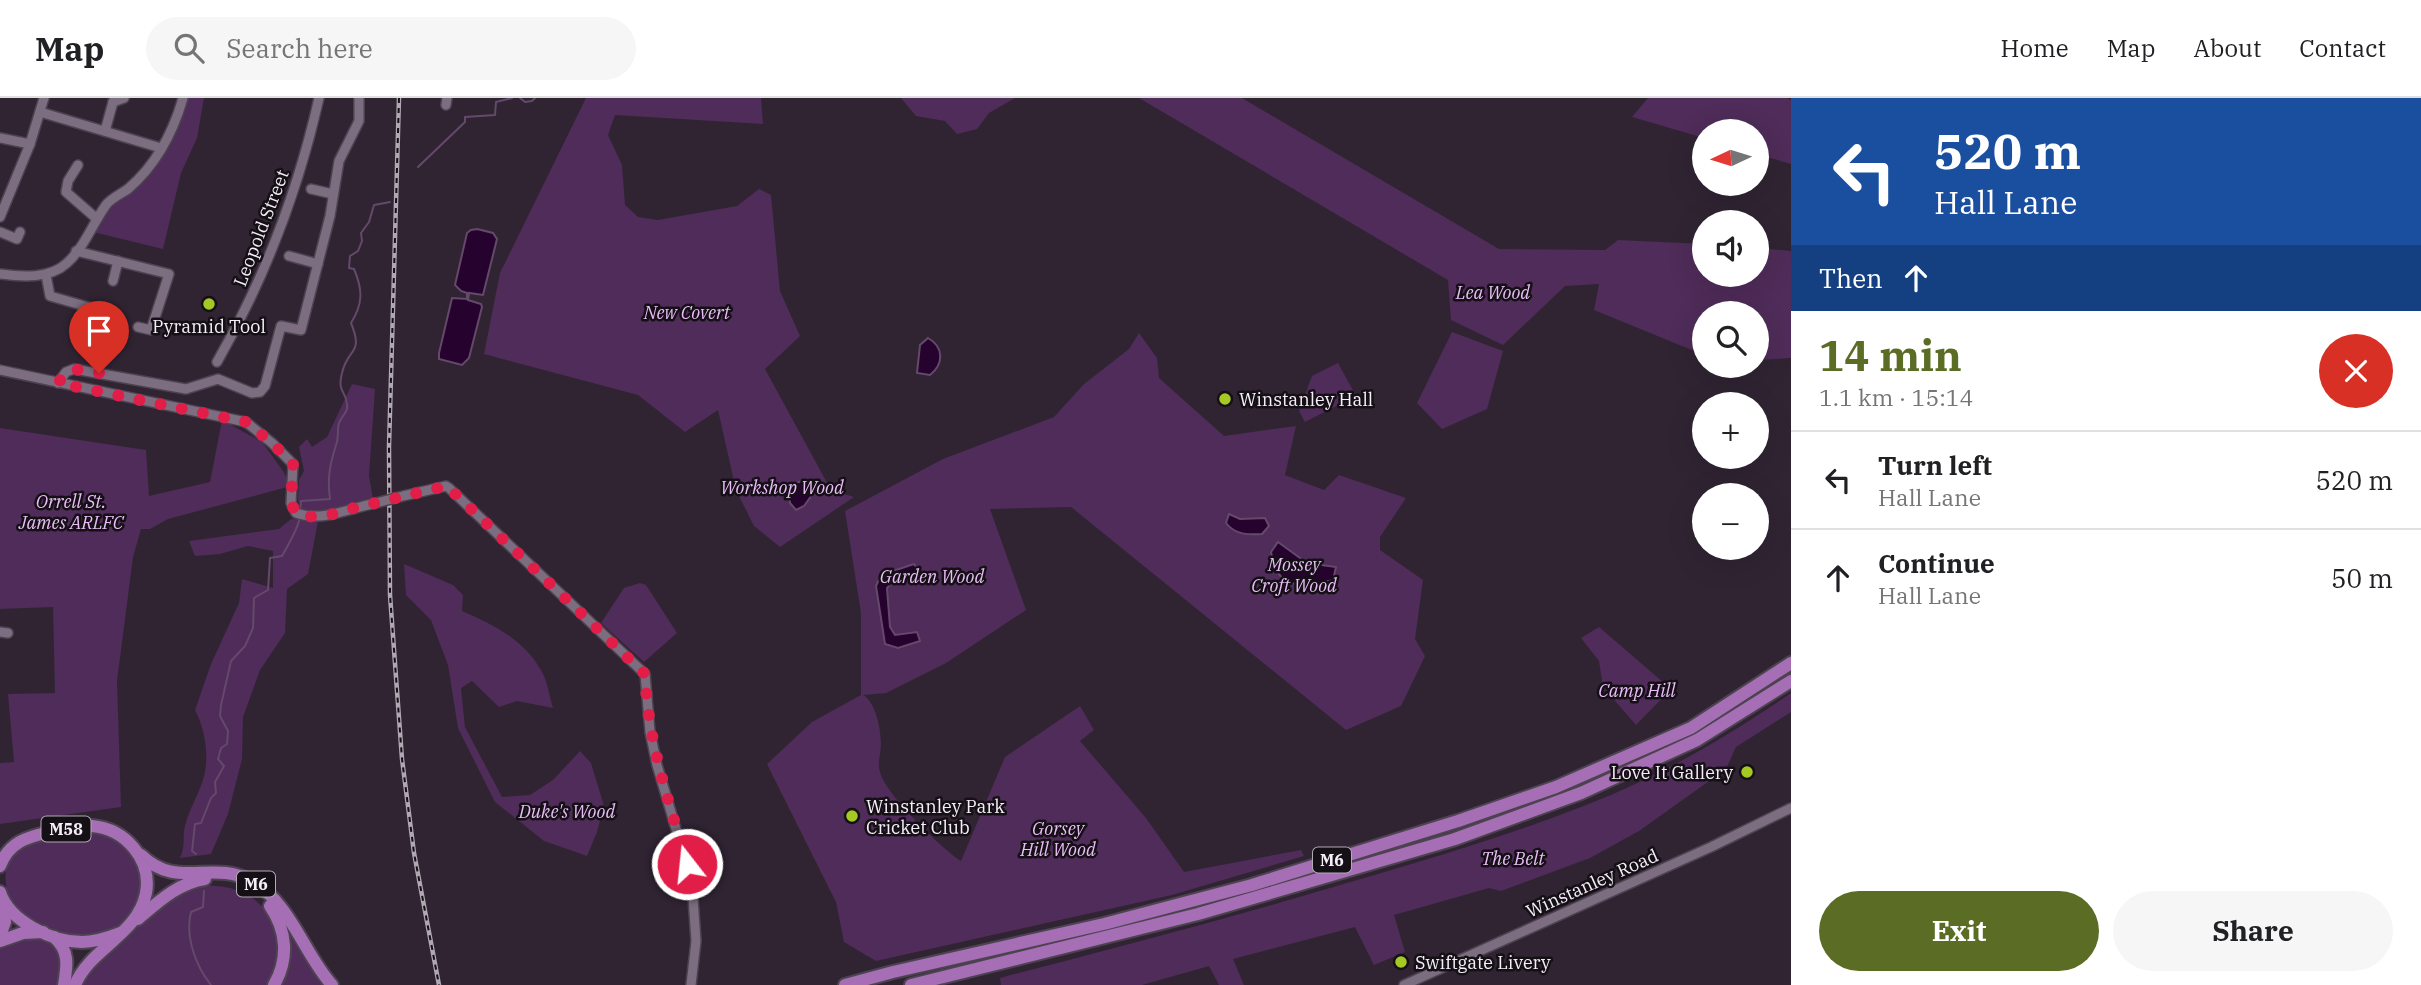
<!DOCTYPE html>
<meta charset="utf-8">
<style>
:root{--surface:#fff;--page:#f6f6f6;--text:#202124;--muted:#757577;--line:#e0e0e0;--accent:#5b6c24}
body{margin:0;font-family:"IBM Plex Serif",serif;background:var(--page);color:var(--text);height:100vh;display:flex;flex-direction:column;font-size:26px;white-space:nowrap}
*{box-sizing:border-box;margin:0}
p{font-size:23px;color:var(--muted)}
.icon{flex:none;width:38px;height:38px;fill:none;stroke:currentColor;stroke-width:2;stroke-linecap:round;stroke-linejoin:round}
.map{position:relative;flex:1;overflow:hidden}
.panel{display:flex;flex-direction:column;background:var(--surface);width:630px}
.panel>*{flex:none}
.top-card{background:#1a4fa0;color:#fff;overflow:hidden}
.needle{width:46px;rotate:266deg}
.tools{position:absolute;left:1692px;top:21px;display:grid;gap:14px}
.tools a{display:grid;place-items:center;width:77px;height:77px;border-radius:50%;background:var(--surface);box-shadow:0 7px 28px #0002;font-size:35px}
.pin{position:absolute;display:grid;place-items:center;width:60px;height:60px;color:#fff;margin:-72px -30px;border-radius:50% 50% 50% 0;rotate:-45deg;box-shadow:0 0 7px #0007}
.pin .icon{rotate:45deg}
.me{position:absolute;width:77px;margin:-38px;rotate:344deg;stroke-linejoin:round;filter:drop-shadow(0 0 5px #0008)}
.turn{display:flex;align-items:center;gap:24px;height:147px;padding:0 28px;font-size:32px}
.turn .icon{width:91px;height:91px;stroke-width:2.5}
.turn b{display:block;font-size:49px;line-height:60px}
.then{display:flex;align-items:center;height:66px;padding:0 28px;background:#0003;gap:14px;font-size:26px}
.round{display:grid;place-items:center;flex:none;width:74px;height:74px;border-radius:37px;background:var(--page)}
.overview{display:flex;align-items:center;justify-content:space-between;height:119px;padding:0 28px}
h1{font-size:42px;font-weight:800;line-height:52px;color:var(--accent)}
.cta{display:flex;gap:14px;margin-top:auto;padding:14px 28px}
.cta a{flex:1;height:80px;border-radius:42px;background:var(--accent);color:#fff;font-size:28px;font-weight:800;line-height:80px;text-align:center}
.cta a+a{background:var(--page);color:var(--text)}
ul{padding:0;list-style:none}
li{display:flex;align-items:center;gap:21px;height:98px;padding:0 28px;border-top:2px solid var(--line)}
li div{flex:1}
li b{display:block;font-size:26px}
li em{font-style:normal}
header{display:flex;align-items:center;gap:42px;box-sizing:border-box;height:98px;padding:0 35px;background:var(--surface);border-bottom:2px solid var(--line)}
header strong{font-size:33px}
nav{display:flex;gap:38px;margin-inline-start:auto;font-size:24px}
.search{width:490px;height:63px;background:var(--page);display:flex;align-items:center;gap:18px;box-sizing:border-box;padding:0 24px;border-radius:38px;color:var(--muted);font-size:26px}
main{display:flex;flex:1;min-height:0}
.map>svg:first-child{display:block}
.green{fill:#4f2c59}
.water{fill:#26032f;stroke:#64496b;stroke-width:2}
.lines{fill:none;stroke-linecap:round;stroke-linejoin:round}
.stream{stroke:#64496b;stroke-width:2}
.minor-casing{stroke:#4d4350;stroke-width:12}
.highway-casing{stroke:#4d4350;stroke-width:16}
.minor{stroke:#7c6e80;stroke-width:9}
.highway{stroke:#a56eb5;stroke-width:12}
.rail-casing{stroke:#b0a7b3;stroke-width:4.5}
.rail{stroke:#150f16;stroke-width:2;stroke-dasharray:5;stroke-linecap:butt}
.minor-bridge-casing{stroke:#4d4350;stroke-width:12;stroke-linecap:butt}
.minor-bridge{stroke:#7c6e80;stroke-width:9}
.route{stroke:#e11d48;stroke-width:12;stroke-dasharray:0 21.6}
.poi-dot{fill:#a4c824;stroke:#150f16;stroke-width:2.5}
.labels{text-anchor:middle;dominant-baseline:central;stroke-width:5;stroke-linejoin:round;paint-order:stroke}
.shield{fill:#150f16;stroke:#b2aab4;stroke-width:2}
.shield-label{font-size:16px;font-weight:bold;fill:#f5edf8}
.street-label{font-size:18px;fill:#f5edf8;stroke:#150f16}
.park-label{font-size:18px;font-style:italic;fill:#eabdf8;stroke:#150f16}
.poi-label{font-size:18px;fill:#f5edf8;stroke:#150f16;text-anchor:start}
</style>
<header>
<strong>Map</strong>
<div class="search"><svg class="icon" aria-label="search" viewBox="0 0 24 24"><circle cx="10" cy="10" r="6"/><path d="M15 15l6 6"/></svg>Search here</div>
<nav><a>Home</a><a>Map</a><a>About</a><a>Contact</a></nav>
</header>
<main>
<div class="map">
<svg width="1791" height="887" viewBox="0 0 1791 887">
<rect width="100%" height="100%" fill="#302433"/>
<g class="green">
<path d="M178 0H204L197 40 181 75 163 151 85 132 107 98 129 86 150 62 168 35Z"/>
<path d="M586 0H761L763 26 615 17 608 37 622 67 625 107 638 119 658 122 737 108 759 91 771 97 780 193 800 238 765 271 831 392 854 399 780 449 754 428 736 392 718 312 685 334 638 297 484 256 500 175Z"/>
<path d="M901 0H1015L989 15 977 31 957 36 945 23 916 18Z"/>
<path d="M1139 0H1242L1499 151 1605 152 1618 142 1704 146V177H1757V150L1791 153V260L1757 262V215H1704V257L1594 212 1599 186 1565 188 1503 247 1451 222 1448 182Z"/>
<path d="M1648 0H1787L1791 2V66L1757 56V33H1704V40L1632 19Z"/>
<path d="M1452 234 1503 253 1487 311 1442 331 1417 305Z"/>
<path d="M1139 235 1157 260 1159 280 1224 338 1296 328 1285 377 1324 392 1339 377 1406 400 1380 439V452L1423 482 1415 541 1425 558 1401 608 1346 632 1071 409 990 411 1026 512 946 565 886 595 863 597C876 604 881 632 881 646 881 658 876 665 881 677 889 699 941 750 961 763L1005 659 1080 608 1094 632 1080 643 1146 720 1184 774 1301 752 1304 758 1172 797 876 863 844 844 836 804 767 666 812 624 861 597V515L845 413 943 361 1054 319 1084 286 1129 251Z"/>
<path d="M1338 265 1356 298 1305 324 1299 313 1312 278Z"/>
<path d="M352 286 375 291 369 378 373 401 328 416H304L298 403 299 382 304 373 299 349 307 341 312 349 327 339Z"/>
<path d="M222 322 262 344 283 373 291 388 168 421 150 431H141L133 459 117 583 121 709 0 726V665L14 664 8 596 55 595 53 509 0 511V330L146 352 149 398 210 384Z"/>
<path d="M291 421 318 423 308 476 287 491 285 535 260 572 243 619 242 661 228 716 211 756 180 760C186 747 182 740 185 728 189 712 198 697 203 682 210 660 205 631 195 612L211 566 239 505 242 481 273 490V453L248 448 220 456 195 458 189 443 279 431Z"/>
<path d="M404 466 453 487 463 497 462 513C495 527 528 544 544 578 548 587 550 600 553 610L517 603 499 609 472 583 461 590 465 629 502 699 530 697 553 682 580 653 591 665 604 708 597 734 587 758 544 743 495 704 458 630 448 567 431 522 406 497Z"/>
<path d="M640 485 646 487 677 535 644 564 601 525 624 490Z"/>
<path d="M1599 529 1671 591 1636 627 1603 589 1599 563 1581 540Z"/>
<path d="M1791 595V614L1736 649 1726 671 1639 733 1590 760 1501 793 1489 790 1394 817 1405 854 1374 867 1355 829 1233 861 1244 887H1219L1209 868 1142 887H1001L1000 880C1119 849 1237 818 1354 783 1432 760 1510 737 1586 707 1659 679 1727 639 1791 595Z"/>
<path d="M83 733C91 734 102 733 109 737 138 752 152 785 133 813 127 822 119 832 109 835 102 838 90 838 83 838 66 839 32 821 18 813 0 793 0 755 28 744 45 737 65 736 83 733Z"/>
<path d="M205 788C264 785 294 835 267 887H79L97 861 156 812 173 799Z"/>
<path d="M281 819 326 887H280Z"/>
<path d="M36 838 54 845 63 864 60 887H0V848Z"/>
</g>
<g class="water">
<path d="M477 131 493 135 497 141 483 197 469 195 468 202 481 206 482 209 469 260 462 267 439 261V255L452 200 467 201V195L461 193 455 187 467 135 471 132Z"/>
<path d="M928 240C944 249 944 266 930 277L917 275 920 247Z"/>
<path d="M807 381 814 394 804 408 796 412 790 405 789 393 796 385Z"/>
<path d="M1229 416 1240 421 1265 420 1269 428 1262 436C1249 437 1235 437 1226 425Z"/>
<path d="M1278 444 1307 465 1336 469 1333 482C1301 488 1277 494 1271 454Z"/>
<path d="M914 466 919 474 897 479 887 490 890 529 895 537 917 534 920 543 898 550 885 546 876 488 881 477Z"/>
</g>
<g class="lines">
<g class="stream">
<path d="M520 0 525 4 532 3 535 0"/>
<path d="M418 69 465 24V19L495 17 496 4 512 0"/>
<path d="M300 413 301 403 330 401C327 381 330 366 336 347 339 340 337 332 339 325 341 318 349 314 347 306 346 293 337 294 342 275 348 249 364 257 351 225 363 206 363 192 354 171L349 170 350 158 358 153 362 143 361 135 369 124 374 107 390 104"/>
<path d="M196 756 192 753 195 726 201 725 211 700 216 695 215 684 224 668 218 661 221 650 227 646 228 633 220 618 221 607 231 563 245 548 253 530 254 500 268 492 270 460 282 458C288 447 298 431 300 419"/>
<path d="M204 793 203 809 191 814C185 838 195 867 211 887"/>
</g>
<defs>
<g id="minor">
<path d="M113 4 124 0"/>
<path d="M446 7 447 0"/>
<path d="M40 14 161 50"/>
<path d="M105 33 113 4"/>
<path d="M0 40 30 46"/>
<path d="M78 67 68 83 66 94 97 121"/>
<path d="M311 91 333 96"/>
<path d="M0 119 30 46 44 0"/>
<path d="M0 134 17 141 20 134"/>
<path d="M76 153 169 176 151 232 138 229"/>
<path d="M289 158 318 166"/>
<path d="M0 176C22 179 50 181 67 165 84 150 93 125 106 107 111 100 121 96 128 91 156 67 173 35 183 0"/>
<path d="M46 177 50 198 102 213"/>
<path d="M113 183 118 163"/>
<path d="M217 264C264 182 298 93 319 0"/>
<path d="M0 272 246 324 272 345 293 366 291 405 296 415C321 424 348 411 372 406"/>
<path d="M58 285 66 274 74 271 186 291 218 281 252 295 260 294 265 288 281 228 301 232 330 118 339 63 359 23V0"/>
<path d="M403 398 446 388 449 390 645 576 650 634 657 667 692 785 696 843 691 887"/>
<path d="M0 534 8 535"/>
<path d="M1404 887 1711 749 1791 710"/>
</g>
<g id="highway">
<path d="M141 757C178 793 212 760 253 784 291 806 304 856 332 887"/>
<path d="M0 768C9 744 27 739 50 734 64 731 79 727 92 728 126 731 152 762 146 795 138 837 90 850 75 887"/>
<path d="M0 794C9 823 52 844 82 844 95 844 107 840 120 835"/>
<path d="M270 808C287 833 289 861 274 887"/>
<path d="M138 821C158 804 178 785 205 781"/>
<path d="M0 838 5 824 4 805"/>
<path d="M54 839C70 853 67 868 64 887"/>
<path d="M0 843 23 835 43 834"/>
<path d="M845 887 893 874 1104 826 1252 787 1458 723 1556 689 1691 630 1791 565"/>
<path d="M911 887 1198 816 1455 741 1581 695 1697 642 1791 583"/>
</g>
</defs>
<use href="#minor" class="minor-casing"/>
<use href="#highway" class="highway-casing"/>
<use href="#minor" class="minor"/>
<use href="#highway" class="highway"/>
<defs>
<path id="rail" d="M399 0 389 349 390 497 402 661 414 755 439 887"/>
</defs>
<use href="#rail" class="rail-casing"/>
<use href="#rail" class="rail"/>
<defs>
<path id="minor-bridge" d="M372 406 403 398"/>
</defs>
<use href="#minor-bridge" class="minor-bridge-casing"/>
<use href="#minor-bridge" class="minor-bridge"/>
</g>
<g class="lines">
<path class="route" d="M99 275C79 272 71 266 58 285L246 324 272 345 293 366 291 405 296 415C311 421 328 419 342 413L446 388 449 390 645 576C648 645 668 700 687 766"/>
</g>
<g class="poi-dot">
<circle cx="209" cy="206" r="7"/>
<circle cx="1225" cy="301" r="7"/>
<circle cx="1747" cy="674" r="7"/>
<circle cx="852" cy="718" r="7"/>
<circle cx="1401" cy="864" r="7"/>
</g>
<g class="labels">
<g class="shield">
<rect x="41.5" y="718.5" width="49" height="25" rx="5"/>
<rect x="1313" y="749.5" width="38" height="25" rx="5"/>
<rect x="237" y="773.5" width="38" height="25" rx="5"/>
</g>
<g class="shield-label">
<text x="66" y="731">M58</text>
<text x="1332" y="762">M6</text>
<text x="256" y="786">M6</text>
</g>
<g class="street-label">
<text transform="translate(261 130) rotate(-69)">Leopold Street</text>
<text transform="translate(1592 785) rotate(-24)">Winstanley Road</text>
</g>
<g class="park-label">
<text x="1493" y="194">Lea Wood</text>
<text x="687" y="214">New Covert</text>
<text x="782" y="389">Workshop Wood</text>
<text x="71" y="403">Orrell St.<tspan x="71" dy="21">James ARLFC</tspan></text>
<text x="1294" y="466">Mossey<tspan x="1294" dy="21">Croft Wood</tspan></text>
<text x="932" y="478">Garden Wood</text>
<text x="1637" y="592">Camp Hill</text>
<text x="567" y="713">Duke's Wood</text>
<text x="1058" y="730">Gorsey<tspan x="1058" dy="21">Hill Wood</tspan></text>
<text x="1513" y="760">The Belt</text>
</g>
<g class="poi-label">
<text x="209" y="228" text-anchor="middle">Pyramid Tool</text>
<text x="1239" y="301">Winstanley Hall</text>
<text x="1733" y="674" text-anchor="end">Love It Gallery</text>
<text x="866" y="708">Winstanley Park<tspan x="866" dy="21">Cricket Club</tspan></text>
<text x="1415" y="864">Swiftgate Livery</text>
</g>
</g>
</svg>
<div class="tools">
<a><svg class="needle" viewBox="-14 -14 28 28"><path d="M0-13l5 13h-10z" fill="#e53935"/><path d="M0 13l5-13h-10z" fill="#757577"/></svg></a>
<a><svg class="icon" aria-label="sound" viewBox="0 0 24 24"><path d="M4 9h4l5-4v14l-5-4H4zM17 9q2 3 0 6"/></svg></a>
<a><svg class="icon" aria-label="search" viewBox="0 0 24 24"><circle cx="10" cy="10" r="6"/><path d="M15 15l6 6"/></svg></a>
<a>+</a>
<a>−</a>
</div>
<div class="pin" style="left:99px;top:275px;background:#d93025"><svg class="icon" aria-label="arrive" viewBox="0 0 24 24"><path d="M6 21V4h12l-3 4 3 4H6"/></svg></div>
<svg class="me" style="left:687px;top:766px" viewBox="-20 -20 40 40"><circle r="17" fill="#e11d48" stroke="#fff" stroke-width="3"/><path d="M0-11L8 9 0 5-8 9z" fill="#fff"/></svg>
</div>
<section class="panel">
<div class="top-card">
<div class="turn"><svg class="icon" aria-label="left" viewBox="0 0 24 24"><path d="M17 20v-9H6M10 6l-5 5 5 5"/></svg><div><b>520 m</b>Hall Lane</div></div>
<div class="then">Then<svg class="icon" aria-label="ahead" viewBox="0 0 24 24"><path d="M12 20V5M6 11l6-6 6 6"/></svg></div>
</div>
<div class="overview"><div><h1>14 min</h1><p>1.1 km · 15:14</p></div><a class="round" style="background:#d93025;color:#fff"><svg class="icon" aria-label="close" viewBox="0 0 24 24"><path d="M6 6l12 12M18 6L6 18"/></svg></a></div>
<ul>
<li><svg class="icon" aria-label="left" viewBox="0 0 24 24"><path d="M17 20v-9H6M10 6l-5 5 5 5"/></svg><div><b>Turn left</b><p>Hall Lane</p></div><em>520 m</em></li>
<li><svg class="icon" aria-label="ahead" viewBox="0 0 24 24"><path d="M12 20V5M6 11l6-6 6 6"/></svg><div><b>Continue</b><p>Hall Lane</p></div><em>50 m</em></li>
</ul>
<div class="cta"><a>Exit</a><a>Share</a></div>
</section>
</main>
